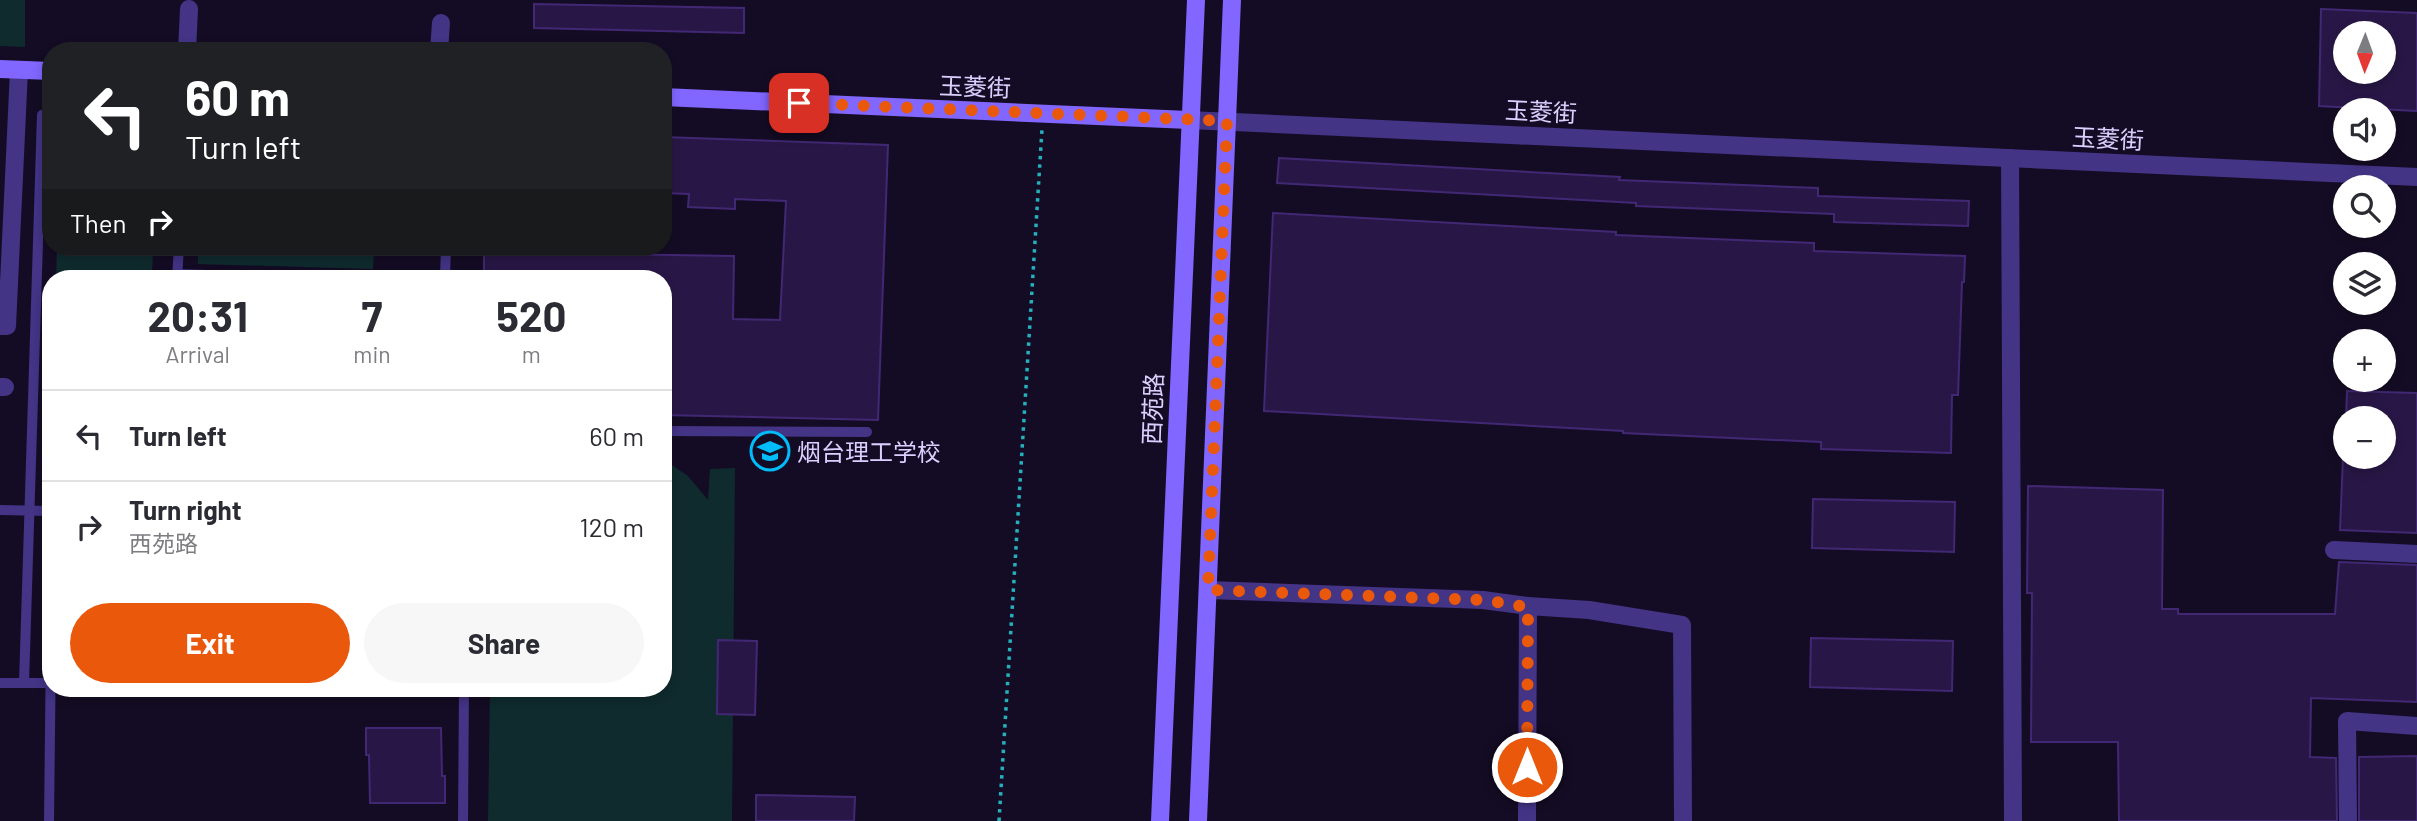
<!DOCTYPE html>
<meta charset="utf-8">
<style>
:root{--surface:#fff;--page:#f7f7f7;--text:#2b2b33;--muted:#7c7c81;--line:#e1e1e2;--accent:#ea580c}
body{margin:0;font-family:Barlow,"Noto Sans SC",sans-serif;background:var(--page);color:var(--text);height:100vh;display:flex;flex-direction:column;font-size:26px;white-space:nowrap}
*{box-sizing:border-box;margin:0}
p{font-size:23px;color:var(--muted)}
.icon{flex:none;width:38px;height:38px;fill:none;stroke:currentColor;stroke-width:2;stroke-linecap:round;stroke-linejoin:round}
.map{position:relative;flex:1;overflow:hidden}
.details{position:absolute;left:42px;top:270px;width:630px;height:427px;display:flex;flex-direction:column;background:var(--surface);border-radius:28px;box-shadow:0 4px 10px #0003}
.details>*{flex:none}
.top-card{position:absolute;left:42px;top:42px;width:630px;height:214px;border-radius:28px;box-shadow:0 4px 10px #0003;background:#202124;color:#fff;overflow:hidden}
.needle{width:46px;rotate:181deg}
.controls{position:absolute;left:2333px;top:21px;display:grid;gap:14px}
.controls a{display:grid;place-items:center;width:63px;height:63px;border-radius:50%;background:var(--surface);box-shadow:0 4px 10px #0003;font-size:35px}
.pin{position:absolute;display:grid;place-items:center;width:60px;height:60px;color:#fff;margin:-30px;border-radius:14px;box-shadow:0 4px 10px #0006}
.me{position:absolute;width:77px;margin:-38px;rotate:0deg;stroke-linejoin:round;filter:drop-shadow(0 0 5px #0008)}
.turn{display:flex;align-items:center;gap:24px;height:147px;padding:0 28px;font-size:32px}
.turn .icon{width:91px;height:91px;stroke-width:2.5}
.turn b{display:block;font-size:49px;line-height:60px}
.then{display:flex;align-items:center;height:66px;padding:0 28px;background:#0003;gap:14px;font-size:26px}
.eta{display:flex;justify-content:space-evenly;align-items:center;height:119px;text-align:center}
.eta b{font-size:42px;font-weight:700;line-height:49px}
.button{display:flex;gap:14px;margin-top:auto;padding:14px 28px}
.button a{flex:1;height:80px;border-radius:42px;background:var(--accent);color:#fff;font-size:28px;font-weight:700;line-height:80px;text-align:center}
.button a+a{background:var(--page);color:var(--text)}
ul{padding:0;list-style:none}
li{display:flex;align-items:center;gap:21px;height:91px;padding:0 28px;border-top:2px solid var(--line)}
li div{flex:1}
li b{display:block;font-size:26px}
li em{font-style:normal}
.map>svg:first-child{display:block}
.green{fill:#0f2b2e}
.building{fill:#281746;stroke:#422874;stroke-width:2;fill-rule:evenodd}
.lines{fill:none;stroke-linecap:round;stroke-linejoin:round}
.path{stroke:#26afbc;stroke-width:3.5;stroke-dasharray:3.5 5;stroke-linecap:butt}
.lane{stroke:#433486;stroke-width:10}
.street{stroke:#433486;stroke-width:18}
.secondary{stroke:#8166ff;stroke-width:18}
.route{stroke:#ea580c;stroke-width:12;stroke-dasharray:0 21.6}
.labels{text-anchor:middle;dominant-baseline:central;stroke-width:5;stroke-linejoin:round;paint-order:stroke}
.street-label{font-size:24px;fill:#dccfff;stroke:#140c24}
.poi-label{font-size:24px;fill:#dccfff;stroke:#140c24;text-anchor:start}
</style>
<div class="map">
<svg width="2417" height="821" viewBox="0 0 2417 821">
<rect width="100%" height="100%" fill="#140c24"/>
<g class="green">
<path d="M0 0H25V47L0 46Z"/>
<path d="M57 247H153L152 278H56Z"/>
<path d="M198 247H374L373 269 198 264Z"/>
<path d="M663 459 688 476 708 500 710 469 735 468 732 821H488L490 688H663Z"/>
</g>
<g class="building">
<path d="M534 4 744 8V33L534 28Z"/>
<path d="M2321 9 2417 13V111L2319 106ZM2345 33H2384V73L2345 72Z"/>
<path d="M663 137 888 145 878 420 663 415V278H484V252L734 256 733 319 780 320 786 201 735 199V209L688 207 689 194 663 193Z"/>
<path d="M1279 158 1620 177 1619 180 1818 188V196L1969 201 1968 226 1834 222V214L1636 206V203L1277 183Z"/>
<path d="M1273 213 1616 232V235L1814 243V251L1965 256 1964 282H1962L1958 395H1952L1951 453 1821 449V442L1623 433V431L1264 411Z"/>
<path d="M2347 391 2417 393V533L2340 530 2343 457H2384V418H2346Z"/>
<path d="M2028 486 2163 490 2162 609H2178V614H2335L2339 562 2417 565V702L2311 698 2310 757 2336 758 2337 821H2119L2118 742H2031L2032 593H2027Z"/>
<path d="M1813 499 1955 502 1954 552 1812 548Z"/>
<path d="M1811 638 1953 641 1952 691 1810 687Z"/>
<path d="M718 640 757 641 755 715 717 714Z"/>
<path d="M366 728H441L442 776H445V803H370L369 755H366Z"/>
<path d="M2417 756V821H2359V757Z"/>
<path d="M756 795 855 797 854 821H756Z"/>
</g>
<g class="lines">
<path class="path" d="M999 821 1042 129"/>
<g class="lane">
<path d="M178 274 296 278"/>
<path d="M177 278 179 247"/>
<path d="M445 278 446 247"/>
<path d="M663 431 867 432"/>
<path d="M0 510 51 511"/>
<path d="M0 683H51"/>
<path d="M24 683 42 115"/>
<path d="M49 821 51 642"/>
<path d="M463 821 464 688"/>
</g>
<g class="street">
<path d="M187 51 189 9"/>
<path d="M439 51 441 23"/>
<path d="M1189 120 2417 177"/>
<path d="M2010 158 2013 821"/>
<path d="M0 326H7L19 70"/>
<path d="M0 387H5"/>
<path d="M2334 550 2417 554"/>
<path d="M1208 590 1483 600 1528 606 1589 610 1682 625 1683 821"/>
<path d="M1527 821 1528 606"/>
<path d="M2348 821 2347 721 2417 726"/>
</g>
<g class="secondary">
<path d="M0 69 51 71"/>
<path d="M663 97 1189 120"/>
<path d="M1160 821 1196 0"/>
<path d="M1198 821 1232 0"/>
</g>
</g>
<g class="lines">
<path class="route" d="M799 103 1227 121 1208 590 1483 600 1528 607 1527 767"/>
</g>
<defs>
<symbol id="school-ring" viewBox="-11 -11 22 22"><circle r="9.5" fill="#140c24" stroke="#00bcfa" stroke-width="1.5"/><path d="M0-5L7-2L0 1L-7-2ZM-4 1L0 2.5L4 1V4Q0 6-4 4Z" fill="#00bcfa"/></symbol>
</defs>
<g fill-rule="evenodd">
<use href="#school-ring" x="748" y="429" width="44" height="44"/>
</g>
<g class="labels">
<g class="street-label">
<text transform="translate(975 86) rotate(2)">玉菱街</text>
<text transform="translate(1541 111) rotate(3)">玉菱街</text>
<text transform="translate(2108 138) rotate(3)">玉菱街</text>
<text transform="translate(1152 409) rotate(-88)">西苑路</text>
</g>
<g class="poi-label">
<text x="797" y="451">烟台理工学校</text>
</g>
</g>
</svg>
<div class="controls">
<a><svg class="needle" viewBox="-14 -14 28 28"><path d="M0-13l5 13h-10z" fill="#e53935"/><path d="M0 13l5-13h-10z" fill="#7c7c81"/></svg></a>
<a><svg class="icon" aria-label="sound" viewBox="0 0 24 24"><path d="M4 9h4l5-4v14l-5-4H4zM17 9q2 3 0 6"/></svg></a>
<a><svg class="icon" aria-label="search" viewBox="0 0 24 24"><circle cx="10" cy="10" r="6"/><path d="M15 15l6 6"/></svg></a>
<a><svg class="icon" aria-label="layers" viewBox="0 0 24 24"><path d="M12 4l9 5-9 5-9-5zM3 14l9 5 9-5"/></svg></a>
<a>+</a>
<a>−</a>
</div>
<div class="pin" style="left:799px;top:103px;background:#d93025"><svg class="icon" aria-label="arrive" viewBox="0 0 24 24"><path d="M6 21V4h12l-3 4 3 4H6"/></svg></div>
<svg class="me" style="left:1527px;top:767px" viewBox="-20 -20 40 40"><circle r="17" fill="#ea580c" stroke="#fff" stroke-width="3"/><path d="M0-11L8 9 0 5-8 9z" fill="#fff"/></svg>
<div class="top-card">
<div class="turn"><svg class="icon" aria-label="left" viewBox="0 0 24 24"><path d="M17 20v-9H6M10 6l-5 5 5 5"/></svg><div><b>60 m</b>Turn left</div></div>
<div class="then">Then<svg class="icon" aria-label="right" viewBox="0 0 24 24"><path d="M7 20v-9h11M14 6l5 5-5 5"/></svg></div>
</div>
<section class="details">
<div class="eta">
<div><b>20:31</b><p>Arrival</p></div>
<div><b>7</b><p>min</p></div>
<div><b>520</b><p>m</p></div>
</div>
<ul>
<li><svg class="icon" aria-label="left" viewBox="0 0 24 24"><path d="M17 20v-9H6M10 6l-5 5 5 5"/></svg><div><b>Turn left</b></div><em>60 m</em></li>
<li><svg class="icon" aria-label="right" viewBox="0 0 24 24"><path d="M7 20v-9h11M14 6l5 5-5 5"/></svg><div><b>Turn right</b><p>西苑路</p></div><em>120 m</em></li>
</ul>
<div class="button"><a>Exit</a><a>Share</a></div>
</section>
</div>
